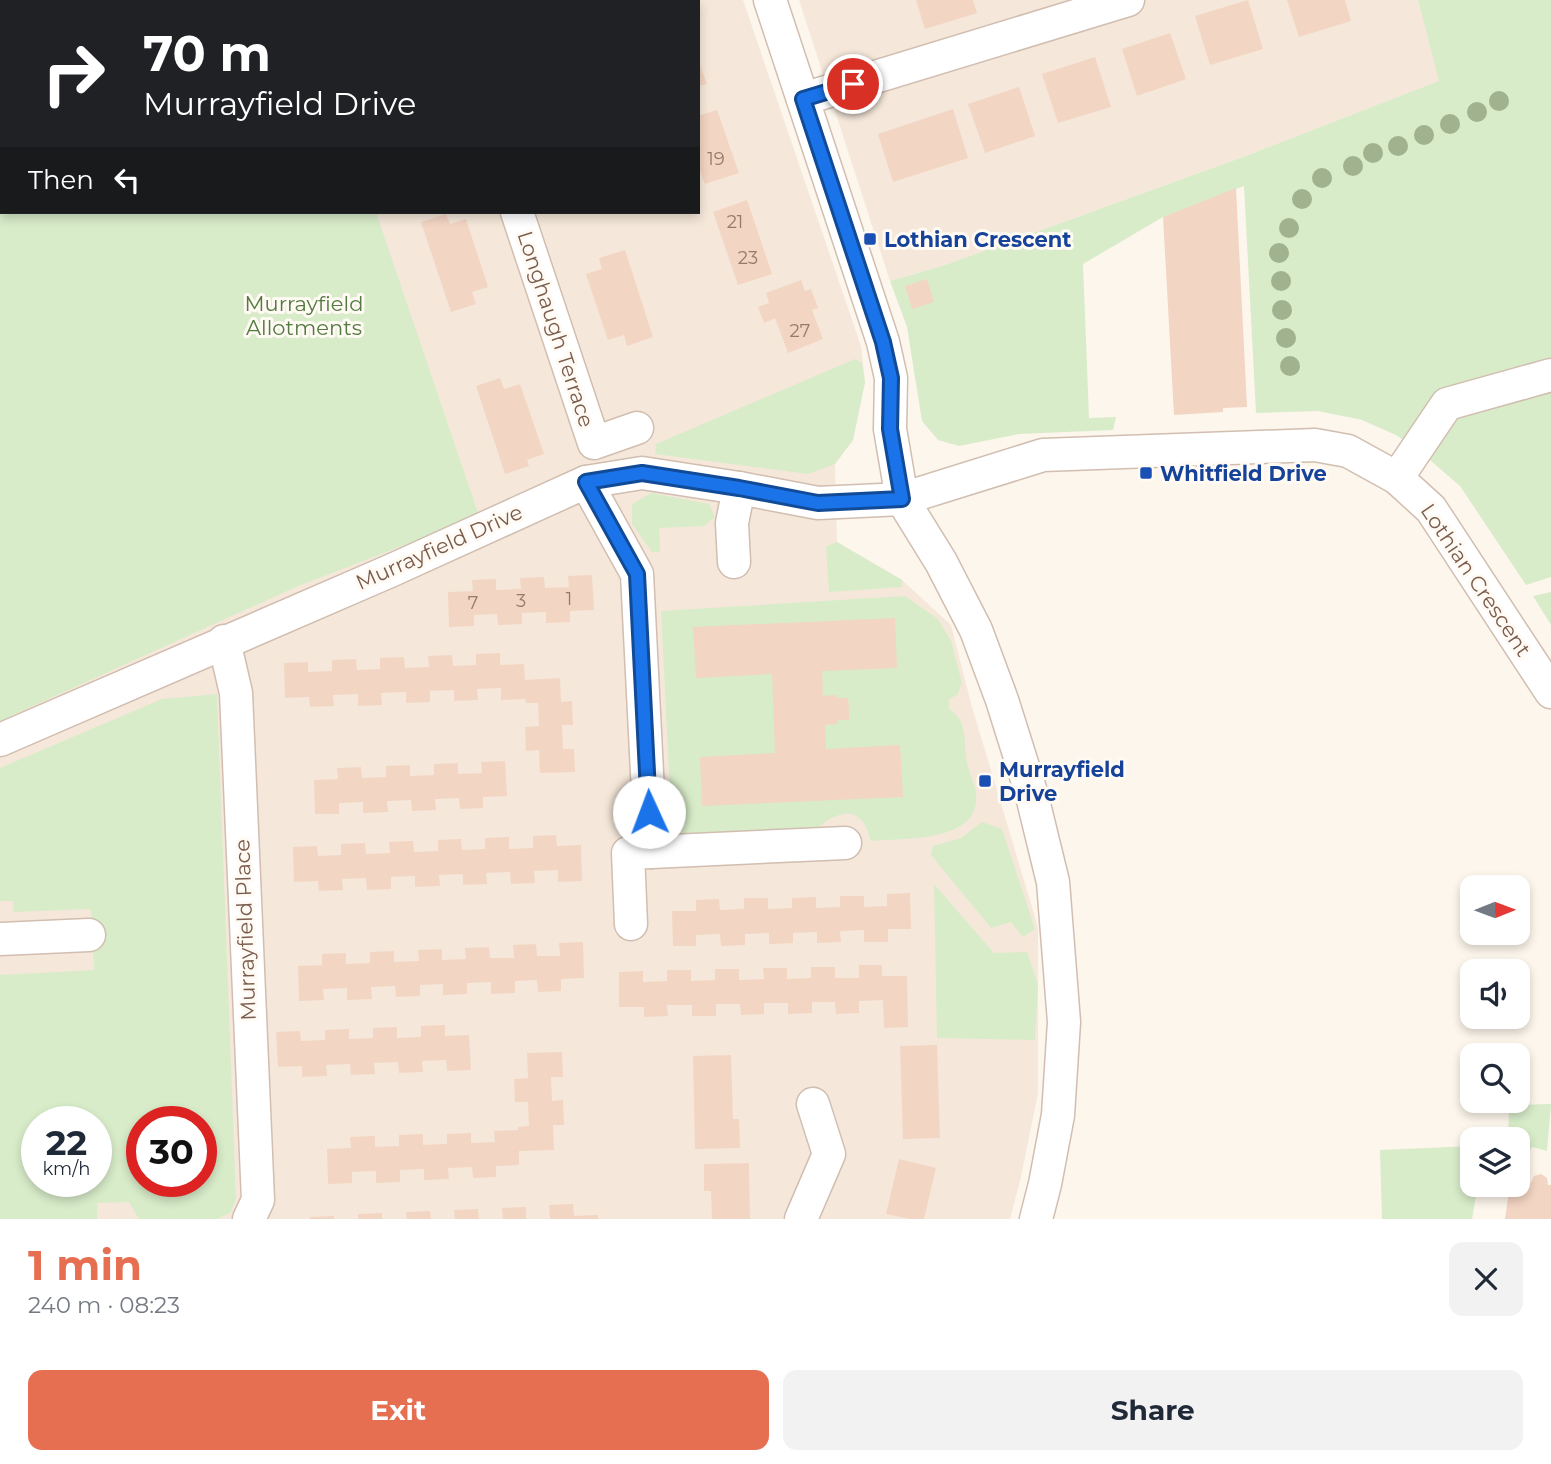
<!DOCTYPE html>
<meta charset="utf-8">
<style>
:root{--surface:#fff;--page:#f2f2f3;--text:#1f2937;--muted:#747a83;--accent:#e76f51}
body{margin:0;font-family:Montserrat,sans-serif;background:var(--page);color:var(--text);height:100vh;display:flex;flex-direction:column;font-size:26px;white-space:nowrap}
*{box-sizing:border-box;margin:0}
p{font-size:23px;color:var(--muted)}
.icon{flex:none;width:38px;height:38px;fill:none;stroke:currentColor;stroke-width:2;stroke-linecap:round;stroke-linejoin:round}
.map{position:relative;height:1219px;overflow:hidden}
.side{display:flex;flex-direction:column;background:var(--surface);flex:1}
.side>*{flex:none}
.banner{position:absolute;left:0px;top:0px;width:700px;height:214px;box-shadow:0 4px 10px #0003;background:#202124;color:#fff;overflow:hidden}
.needle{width:46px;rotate:89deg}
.fabs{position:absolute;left:1460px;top:875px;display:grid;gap:14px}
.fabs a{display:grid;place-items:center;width:70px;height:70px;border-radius:14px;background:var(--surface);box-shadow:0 4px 10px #0003;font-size:35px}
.speed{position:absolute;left:21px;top:1106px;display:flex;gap:14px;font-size:35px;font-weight:700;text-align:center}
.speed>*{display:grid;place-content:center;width:91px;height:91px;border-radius:50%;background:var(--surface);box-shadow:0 4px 10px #0003;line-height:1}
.speed small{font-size:18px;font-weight:400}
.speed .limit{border:10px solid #d22;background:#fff;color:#111}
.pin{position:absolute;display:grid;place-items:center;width:60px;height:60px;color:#fff;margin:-30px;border:4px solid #fff;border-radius:50%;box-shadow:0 2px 7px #0007}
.me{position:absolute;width:77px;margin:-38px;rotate:358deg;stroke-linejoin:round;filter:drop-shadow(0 0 5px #0008)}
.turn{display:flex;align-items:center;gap:24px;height:147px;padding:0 28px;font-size:32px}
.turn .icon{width:91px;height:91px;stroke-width:2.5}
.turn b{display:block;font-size:49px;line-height:60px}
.then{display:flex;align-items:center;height:66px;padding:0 28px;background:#0003;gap:14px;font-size:26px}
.round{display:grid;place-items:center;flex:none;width:74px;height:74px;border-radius:14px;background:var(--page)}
.overview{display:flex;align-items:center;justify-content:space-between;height:119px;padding:0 28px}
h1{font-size:42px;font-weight:700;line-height:52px;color:var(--accent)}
.cta{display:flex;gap:14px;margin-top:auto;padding:14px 28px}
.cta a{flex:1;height:80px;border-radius:14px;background:var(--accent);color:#fff;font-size:28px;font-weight:700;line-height:80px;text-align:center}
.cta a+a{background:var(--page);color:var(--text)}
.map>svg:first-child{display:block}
.residential{fill:#f5e8da;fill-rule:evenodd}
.green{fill:#d8ecc9;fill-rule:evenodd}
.building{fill:#f3d5c3}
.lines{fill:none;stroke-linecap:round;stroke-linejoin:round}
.minor-casing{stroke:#d1beb0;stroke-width:35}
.minor{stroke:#fff;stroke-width:32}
.tree{fill:#a0b28e}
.route-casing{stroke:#114b97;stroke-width:18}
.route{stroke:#1a73e8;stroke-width:12}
.transit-dot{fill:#1a4fb4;stroke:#fffaf3;stroke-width:2.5}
.labels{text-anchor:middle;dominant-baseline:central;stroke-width:6;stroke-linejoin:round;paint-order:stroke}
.number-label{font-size:18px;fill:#987a6a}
.transit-label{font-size:21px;font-weight:bold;fill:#164399;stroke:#fffaf3;text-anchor:start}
.park-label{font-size:21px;fill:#537a41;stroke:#fffaf3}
.street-label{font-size:21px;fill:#7a5c4d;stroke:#fffaf3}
</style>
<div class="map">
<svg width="1551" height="1219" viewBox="0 0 1551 1219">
<rect width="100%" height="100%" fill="#fdf6ec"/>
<g class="residential">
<path d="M82 0H743L861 346 865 382 853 440 835 464 837 542 902 580 951 625 972 707 1038 927V1093L1021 1177 1010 1219H0V684L157 212H698V2ZM37 1122H96V1181H37ZM142 1122H201V1181H142Z"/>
<path d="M799 0H1418L1440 81 1243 157 945 265 890 281Z"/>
</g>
<g class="green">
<path d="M0 0H305L306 2H2V212H376L479 516 296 587 0 721Z"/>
<path d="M1418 0H1551V577L1526 585 1460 486 1416 448 1396 435 1362 420 1318 411 1256 413 1244 186 1163 217 1083 264 1089 418 1116 417 1113 430 1019 434 959 446 938 440 922 421 907 327 890 281 945 265 1243 157 1439 81Z"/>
<path d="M855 359 862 363 865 382 853 440 835 464 808 474 655 454 656 444Z"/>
<path d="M651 493 709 504 715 517 704 526 659 528 660 552H652L632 524V504Z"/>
<path d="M837 542 902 580V587L829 592 826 547Z"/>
<path d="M1551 592V625L1533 596Z"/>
<path d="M905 596 938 619 951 641 962 683 957 695 949 699V709C969 722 963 741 967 762 968 772 975 782 976 793 982 843 903 838 871 841 862 804 838 809 814 831L688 838 672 832 661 611Z"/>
<path d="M217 694 236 1199 230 1213 217 1219H139L129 1202 97 1203V1219H0V975L94 970 91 909 14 912 13 901H0V768L162 699ZM37 1122H96V1181H37ZM142 1122H201V1181H142Z"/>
<path d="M982 822 1002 829 1035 929 1023 937 1011 922 991 928 931 855 933 846 961 838Z"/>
<path d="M934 884 994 953 1027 952 1038 984 1035 1040 937 1038Z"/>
<path d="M1551 1104 1547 1151 1532 1147 1517 1169V1139H1508L1509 1105Z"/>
<path d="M1472 1146V1185H1493L1492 1188 1477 1189 1472 1219H1382L1380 1150Z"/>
</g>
<g class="building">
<path d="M916 0H973L977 13 925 29Z"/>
<path d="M1248 0 1263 49 1210 65 1195 16Z"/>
<path d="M1287 0H1345L1351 21 1299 37Z"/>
<path d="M1170 33 1186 79 1137 96 1122 49Z"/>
<path d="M1095 57 1111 107 1058 123 1042 74Z"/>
<path d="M698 60 707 84 698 86Z"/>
<path d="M1019 87 1035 136 985 153 968 104Z"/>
<path d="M953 109 968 158 893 182 878 134Z"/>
<path d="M717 110 739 173 705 184 698 166V116Z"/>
<path d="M1236 188 1247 407 1223 408V412L1174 415 1163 217Z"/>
<path d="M747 200 772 274 738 285 713 212Z"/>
<path d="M446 214 450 224 466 219 488 287 472 292 476 304 451 312 421 222Z"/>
<path d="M625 250 653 337 627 346 624 335 608 340 586 274 602 269 599 258Z"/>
<path d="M927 279 934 302 912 309 905 286Z"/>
<path d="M801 280 805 291 811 289 818 308 812 310 823 339 788 353 775 318 764 323 758 307 769 303 766 293Z"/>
<path d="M500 378 504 389 520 384 544 454 527 460 529 466 505 474 476 386Z"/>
<path d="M592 575 594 610 570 611V622L546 623V612L522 613V624L498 625 497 614 474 615V626L449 627 448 592 473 591 472 580 496 579V590L521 589 520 578 544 577 545 588 569 587 568 576Z"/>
<path d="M895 618 897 668 822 671 823 696 836 695 837 698H848L849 709V720H838V724L825 725 826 749 900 745 903 797 702 806 700 757 775 753 772 674 696 678 693 627Z"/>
<path d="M500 653V665L524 664 525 680 560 678 561 702 572 701 573 725H562L563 749H574L575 772 540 773 539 750 526 751 525 727 539 726 538 703H526L525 699 501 700V688L477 689 478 700 454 701V690L430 691V702L406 703V692L381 693 382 705 358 706V694L333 695 334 706 310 707 309 697 285 698 284 663 308 662V672L332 671V660L356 659 357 670 380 669V658L404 657 405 668 429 667 428 656 452 655 453 666 476 665V654Z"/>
<path d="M505 761 507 796 483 797V808L460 809 459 798 435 799 436 810 412 811 411 800 387 801 388 812 363 813V802L339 803V814H315L314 780 338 779 337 768 361 767 362 778 386 777V766L410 765V776L434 775V764L458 763V774L482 773 481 762Z"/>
<path d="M556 835 557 846 581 845 582 881 558 882V870L534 871 535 883 511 884 510 872 486 873 487 884 463 885V874L439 875 440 886 415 887V876L391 877V889L367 890 366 878 342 879 343 890 319 891 318 881 294 882 293 847 317 846 318 856 341 855V844L365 843 366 854 390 853 389 842 413 841 414 852 438 851V840L461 839 462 850 485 849V838L509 837V849L533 848V836Z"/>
<path d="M910 893 911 929H888V942H864V930L840 931 841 942 817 943V932L793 933V943L769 944V933L745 934V945L721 946 720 934 696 935V946H673L672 911H696V900L719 899 720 910 744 909V898H768V909L792 908V898L816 897V908L840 907V896H864V907L887 906V894Z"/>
<path d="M583 942 584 978 561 979V991L538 992 537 980 515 981V993L491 994V982L467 983V994L443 995V984L420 985V996L396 997 395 986 371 987 372 999 347 1000V988L323 989 324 1000 299 1001 298 966 322 965V954L346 953V964L370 963V952L394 951V962L419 961 418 950 442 949V960L466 959 465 948 489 947 490 958H514L513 945 536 944 537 956H560L559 943Z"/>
<path d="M859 965H882V976H907L908 1027 884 1028 883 1000 859 1001V1013L836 1014 835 1002H812V1013L788 1014V1003H764V1014L741 1015 740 1004H716V1016H692V1005H667L668 1016 644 1017V1007H619V972L643 971V982L667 981V970H691V981L715 980V969H739V980L764 979 763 968H787V979L811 978V967H835V978H859Z"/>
<path d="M445 1025V1036L469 1035 471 1070 447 1071 446 1060 422 1061 423 1072 399 1073 398 1062 374 1063 375 1074 351 1075 350 1064 326 1065 327 1076 302 1077V1066L278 1067 276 1032 300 1031 301 1041 325 1040V1030L349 1029V1039L373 1038V1028L397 1027V1038L421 1037V1026Z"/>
<path d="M937 1045 940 1138 903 1139 900 1046Z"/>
<path d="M562 1052 563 1077H551L552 1101 563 1100 564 1125H553L554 1150 519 1151V1165L496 1166V1177L473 1178 472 1167 448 1168 449 1179 424 1180V1169L400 1170V1182L376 1183V1171L352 1172V1183L328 1184 327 1149 351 1148 350 1137 375 1136V1147L399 1146V1135L423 1134V1145L447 1144V1134L471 1133V1143L495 1142 494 1131 518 1130V1127L529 1126 528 1102H515L514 1079 528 1078 527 1053Z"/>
<path d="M731 1055 733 1119H739L740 1148 695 1149 693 1056Z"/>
<path d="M899 1159 936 1168 924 1219H910L886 1214Z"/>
<path d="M749 1163 750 1219H712L711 1191H704V1164Z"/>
<path d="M1541 1174 1547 1178 1548 1185H1551V1219H1505L1510 1185H1517V1181L1531 1183 1534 1176Z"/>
<path d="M573 1204 574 1216 598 1215V1219H550L549 1205Z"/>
<path d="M526 1207V1219H503L502 1208Z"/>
<path d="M478 1209 479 1219H455L454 1210Z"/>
<path d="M430 1211 431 1219H407L406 1212Z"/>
<path d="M382 1213V1219H358V1214Z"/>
<path d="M334 1216V1219H310V1217Z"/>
</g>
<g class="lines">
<defs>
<g id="minor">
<path d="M447 0V2"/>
<path d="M770 0 883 342 891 378 890 429 902 499 941 562 976 630 1002 700 1031 792 1053 882 1064 1022 1058 1115 1045 1184 1036 1219"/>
<path d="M803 99 1128 0"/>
<path d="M517 212 594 443 637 428"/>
<path d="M1397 478 1447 404 1551 375"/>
<path d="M586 482 637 574 651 852 845 843"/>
<path d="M734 562 732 523 739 488"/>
<path d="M224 641 236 693 258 1200 249 1219"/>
<path d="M0 740 390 571 586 482 642 473 739 488 818 503 902 499 1043 455 1315 445 1348 451 1397 478 1431 509 1551 692"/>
<path d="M631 924 628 853 651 852"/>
<path d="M0 939 89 935"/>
<path d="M801 1219 829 1154 813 1104"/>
</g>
</defs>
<use href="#minor" class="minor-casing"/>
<use href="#minor" class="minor"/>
</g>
<g class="tree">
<circle cx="1499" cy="101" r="10"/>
<circle cx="1477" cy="112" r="10"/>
<circle cx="1450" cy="124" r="10"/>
<circle cx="1424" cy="135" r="10"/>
<circle cx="1398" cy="146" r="10"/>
<circle cx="1373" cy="153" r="10"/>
<circle cx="1353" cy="166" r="10"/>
<circle cx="1322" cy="178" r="10"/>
<circle cx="1302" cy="199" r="10"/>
<circle cx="1289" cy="228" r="10"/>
<circle cx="1279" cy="253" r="10"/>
<circle cx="1281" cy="281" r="10"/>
<circle cx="1282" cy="310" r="10"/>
<circle cx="1286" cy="338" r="10"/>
<circle cx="1290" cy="366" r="10"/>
</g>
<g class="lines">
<defs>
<path id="route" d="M649 812 637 574 586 482 642 473 739 488 818 503 902 499 890 429 891 378 883 342 803 99 853 84"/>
</defs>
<use href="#route" class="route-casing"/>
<use href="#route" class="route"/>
</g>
<g class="transit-dot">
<rect x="863" y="232" width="14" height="14" rx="3.5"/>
<rect x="1139" y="466" width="14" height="14" rx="3.5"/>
<rect x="978" y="774" width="14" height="14" rx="3.5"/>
</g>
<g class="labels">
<g class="number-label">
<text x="716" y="159">19</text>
<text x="735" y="222">21</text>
<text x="748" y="258">23</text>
<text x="800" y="331">27</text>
<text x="569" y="599">1</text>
<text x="521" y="601">3</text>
<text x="473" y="603">7</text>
</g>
<g class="transit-label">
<text x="884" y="239">Lothian Crescent</text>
<text x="1160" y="473">Whitfield Drive</text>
<text x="999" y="769">Murrayfield<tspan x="999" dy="24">Drive</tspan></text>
</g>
<g class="park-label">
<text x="304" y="303">Murrayfield<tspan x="304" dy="24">Allotments</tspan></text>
</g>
<g class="street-label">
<text transform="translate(556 329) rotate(72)">Longhaugh Terrace</text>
<text transform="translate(439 547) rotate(-24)">Murrayfield Drive</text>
<text transform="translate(1476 580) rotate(56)">Lothian Crescent</text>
<text transform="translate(245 930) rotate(-92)">Murrayfield Place</text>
</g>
</g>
</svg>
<div class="fabs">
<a><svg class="needle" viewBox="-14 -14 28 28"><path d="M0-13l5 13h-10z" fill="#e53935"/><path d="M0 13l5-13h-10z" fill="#747a83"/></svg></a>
<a><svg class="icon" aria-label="sound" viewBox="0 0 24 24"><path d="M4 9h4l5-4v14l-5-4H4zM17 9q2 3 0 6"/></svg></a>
<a><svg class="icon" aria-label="search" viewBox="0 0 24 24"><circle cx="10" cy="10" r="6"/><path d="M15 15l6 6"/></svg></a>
<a><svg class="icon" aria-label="layers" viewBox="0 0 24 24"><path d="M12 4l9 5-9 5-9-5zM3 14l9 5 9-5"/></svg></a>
</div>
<div class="speed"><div>22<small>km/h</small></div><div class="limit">30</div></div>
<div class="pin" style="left:853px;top:84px;background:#d93025"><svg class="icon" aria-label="arrive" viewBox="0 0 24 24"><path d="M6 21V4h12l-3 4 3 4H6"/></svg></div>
<svg class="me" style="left:649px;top:812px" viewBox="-20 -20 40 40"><circle r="19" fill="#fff"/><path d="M0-13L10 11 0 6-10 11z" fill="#1a73e8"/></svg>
<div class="banner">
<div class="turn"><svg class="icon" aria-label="right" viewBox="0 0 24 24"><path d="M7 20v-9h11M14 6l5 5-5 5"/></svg><div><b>70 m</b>Murrayfield Drive</div></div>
<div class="then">Then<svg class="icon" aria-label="left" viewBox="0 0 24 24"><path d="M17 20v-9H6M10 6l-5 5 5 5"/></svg></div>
</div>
</div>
<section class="side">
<div class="overview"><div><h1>1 min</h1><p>240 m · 08:23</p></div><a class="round"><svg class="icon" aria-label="close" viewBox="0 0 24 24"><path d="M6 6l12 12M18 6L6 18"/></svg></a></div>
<div class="cta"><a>Exit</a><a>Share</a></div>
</section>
